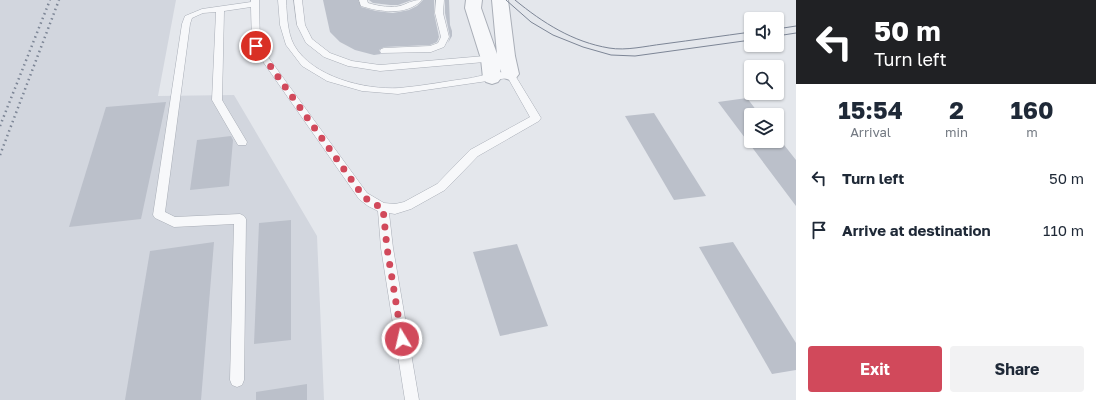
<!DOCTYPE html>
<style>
:root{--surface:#fff;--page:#f2f2f3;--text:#1f2937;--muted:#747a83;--accent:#d1495b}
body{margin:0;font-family:"Golos Text",sans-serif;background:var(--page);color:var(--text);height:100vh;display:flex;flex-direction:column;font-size:15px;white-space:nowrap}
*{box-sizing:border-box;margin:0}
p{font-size:13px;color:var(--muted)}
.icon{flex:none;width:22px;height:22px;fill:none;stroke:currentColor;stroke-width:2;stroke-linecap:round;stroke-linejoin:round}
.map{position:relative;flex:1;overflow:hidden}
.side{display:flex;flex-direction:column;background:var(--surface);width:300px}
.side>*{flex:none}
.guide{background:#202124;color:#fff;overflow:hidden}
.buttons{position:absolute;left:744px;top:12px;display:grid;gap:8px}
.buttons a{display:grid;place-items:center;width:40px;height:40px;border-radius:4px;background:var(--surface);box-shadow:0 1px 3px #0004;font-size:20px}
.pin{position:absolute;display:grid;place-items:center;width:34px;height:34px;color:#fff;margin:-17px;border:2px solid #fff;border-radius:50%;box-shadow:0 1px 4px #0007}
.me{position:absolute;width:44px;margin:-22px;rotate:351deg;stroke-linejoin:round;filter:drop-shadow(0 0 3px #0008)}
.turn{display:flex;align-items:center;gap:14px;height:84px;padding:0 12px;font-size:18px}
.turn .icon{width:52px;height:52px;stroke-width:2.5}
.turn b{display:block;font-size:28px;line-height:34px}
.eta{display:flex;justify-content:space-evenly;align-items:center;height:68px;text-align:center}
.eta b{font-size:24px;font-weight:700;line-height:28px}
.primary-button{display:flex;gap:8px;margin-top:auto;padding:8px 12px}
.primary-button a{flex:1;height:46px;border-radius:4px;background:var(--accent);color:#fff;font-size:16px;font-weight:700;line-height:46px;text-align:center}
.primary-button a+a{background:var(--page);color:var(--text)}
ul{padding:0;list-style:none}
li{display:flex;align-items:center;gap:12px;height:52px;padding:0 12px}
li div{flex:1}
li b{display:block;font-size:15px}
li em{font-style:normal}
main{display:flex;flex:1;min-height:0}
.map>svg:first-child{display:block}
.built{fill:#d2d6de}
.building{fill:#bbc0ca}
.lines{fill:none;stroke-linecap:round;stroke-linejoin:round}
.service-casing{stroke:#a9aeb7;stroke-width:1}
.tertiary-casing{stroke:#a9aeb7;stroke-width:2}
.service{fill:#f7f8fa;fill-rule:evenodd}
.tertiary{fill:#f7f8fa;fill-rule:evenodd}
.tram{stroke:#7d8696;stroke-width:1}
.rail{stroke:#7d8696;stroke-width:2.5;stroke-dasharray:1.5 3.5;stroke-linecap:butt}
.route{stroke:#d1495b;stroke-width:7;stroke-dasharray:0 12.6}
</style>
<main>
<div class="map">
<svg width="796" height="400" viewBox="0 0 796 400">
<rect width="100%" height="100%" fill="#e4e7ec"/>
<path class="built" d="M0 0H176L158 96 234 95 317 236 324 400H0Z"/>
<g class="building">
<path d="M323 0H358L361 7 376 11 393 13 409 10 417 6 423 0H434V13L439 37 437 42 430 45 384 47 379 50 381 54 374 55 355 50 340 42 330 32Z"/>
<path d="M369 0H412L398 5H390L373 3Z"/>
<path d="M445 0H449L450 25 452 31V36L448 43 450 37 445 13Z"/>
<path d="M747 98 760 115H751V141H777V136L796 160V206L718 102Z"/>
<path d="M166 102 141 219 69 227 106 107Z"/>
<path d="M654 113 706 196 674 200 625 116Z"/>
<path d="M231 136 233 140 229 186 190 190 197 140Z"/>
<path d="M291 220V340L254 344 259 223Z"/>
<path d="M214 242 201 400H125L150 251Z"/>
<path d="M733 242 796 343V370L772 374 699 247Z"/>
<path d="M517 244 548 326 500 336 473 252Z"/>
<path d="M307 384V400H256V392Z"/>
</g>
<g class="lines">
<defs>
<g id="service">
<path d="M251 0H259L260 46 367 193 384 203 395 204 404 202 437 184 470 150 530 117 508 78 398 94 362 91 327 81 302 66 286 45 280 25 278 0H286C287 14 287 32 294 45 312 77 365 90 399 88 423 86 447 81 471 78 480 76 507 70 513 72L541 118 539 121 478 156 445 190 411 209 395 214 389 213 393 248 419 400H405L381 248 378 211 368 206 359 199 252 46 251 7 224 11 222 100 247 142 246 145H238L212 100 216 12 203 13 192 18 190 24 165 212 175 217 240 214 244 216 246 219 244 380 242 385 237 387 232 385 230 380 234 224 174 227 155 218 153 215 182 24 185 16 202 9 251 2Z"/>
<path d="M294 0H302L305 25 312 39 330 53 352 61 380 65 496 55 500 58 496 61 380 71 348 66 324 57 306 43 297 25Z"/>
<path d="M359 0H367L368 3C379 6 392 9 403 5 410 2 414 0 422 0 407 16 380 12 361 6Z"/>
<path d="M436 0H444L443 13 449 37 444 47 431 52 381 53 380 51 381 49 384 48 430 46 438 43 441 37 435 13Z"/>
</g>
<path id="tertiary" d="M466 0H482L481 8 497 54 492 0H508L515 56 519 74 516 78 510 80 504 78 500 69 501 78 498 82 492 84 486 82 483 78 481 59 465 8Z"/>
</defs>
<use href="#service" class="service-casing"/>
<use href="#tertiary" class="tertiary-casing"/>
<use href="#service" class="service"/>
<use href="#tertiary" class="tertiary"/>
<g class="tram">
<path d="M506 0 531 22 553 35 583 47 611 55 635 56 751 40"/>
<path d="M515 0C543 23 573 42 609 48 626 51 646 46 663 44 693 40 722 36 751 32"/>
<path d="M777 29 796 26"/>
<path d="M777 36 796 33"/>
</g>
<g class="rail">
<path d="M0 126 50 0"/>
<path d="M0 155 59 0"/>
</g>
</g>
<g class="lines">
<path class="route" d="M256 46 363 196 372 203 383 208 387 248 402 339"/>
</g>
</svg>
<div class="buttons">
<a><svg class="icon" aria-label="sound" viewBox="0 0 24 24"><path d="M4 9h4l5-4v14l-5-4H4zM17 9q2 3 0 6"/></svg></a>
<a><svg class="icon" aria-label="search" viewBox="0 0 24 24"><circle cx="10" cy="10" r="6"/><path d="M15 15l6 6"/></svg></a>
<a><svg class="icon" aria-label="layers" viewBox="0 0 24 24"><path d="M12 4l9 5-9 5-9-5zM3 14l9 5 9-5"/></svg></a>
</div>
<div class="pin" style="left:256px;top:46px;background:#d93025"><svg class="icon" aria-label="arrive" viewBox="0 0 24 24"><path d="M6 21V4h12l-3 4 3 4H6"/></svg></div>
<svg class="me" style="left:402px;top:339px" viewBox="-20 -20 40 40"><circle r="17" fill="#d1495b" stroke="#fff" stroke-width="3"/><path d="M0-11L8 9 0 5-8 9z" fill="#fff"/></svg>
</div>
<section class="side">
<div class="guide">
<div class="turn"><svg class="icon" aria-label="left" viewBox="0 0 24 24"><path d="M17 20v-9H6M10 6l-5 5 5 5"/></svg><div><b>50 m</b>Turn left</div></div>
</div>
<div class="eta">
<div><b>15:54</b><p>Arrival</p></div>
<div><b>2</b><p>min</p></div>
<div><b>160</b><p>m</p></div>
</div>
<ul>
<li><svg class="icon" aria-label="left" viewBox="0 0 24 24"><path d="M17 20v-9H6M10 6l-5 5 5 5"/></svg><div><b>Turn left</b></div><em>50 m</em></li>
<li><svg class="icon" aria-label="arrive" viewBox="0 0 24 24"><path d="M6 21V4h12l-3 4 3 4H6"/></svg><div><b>Arrive at destination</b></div><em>110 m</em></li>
</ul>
<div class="primary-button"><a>Exit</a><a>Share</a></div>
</section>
</main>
